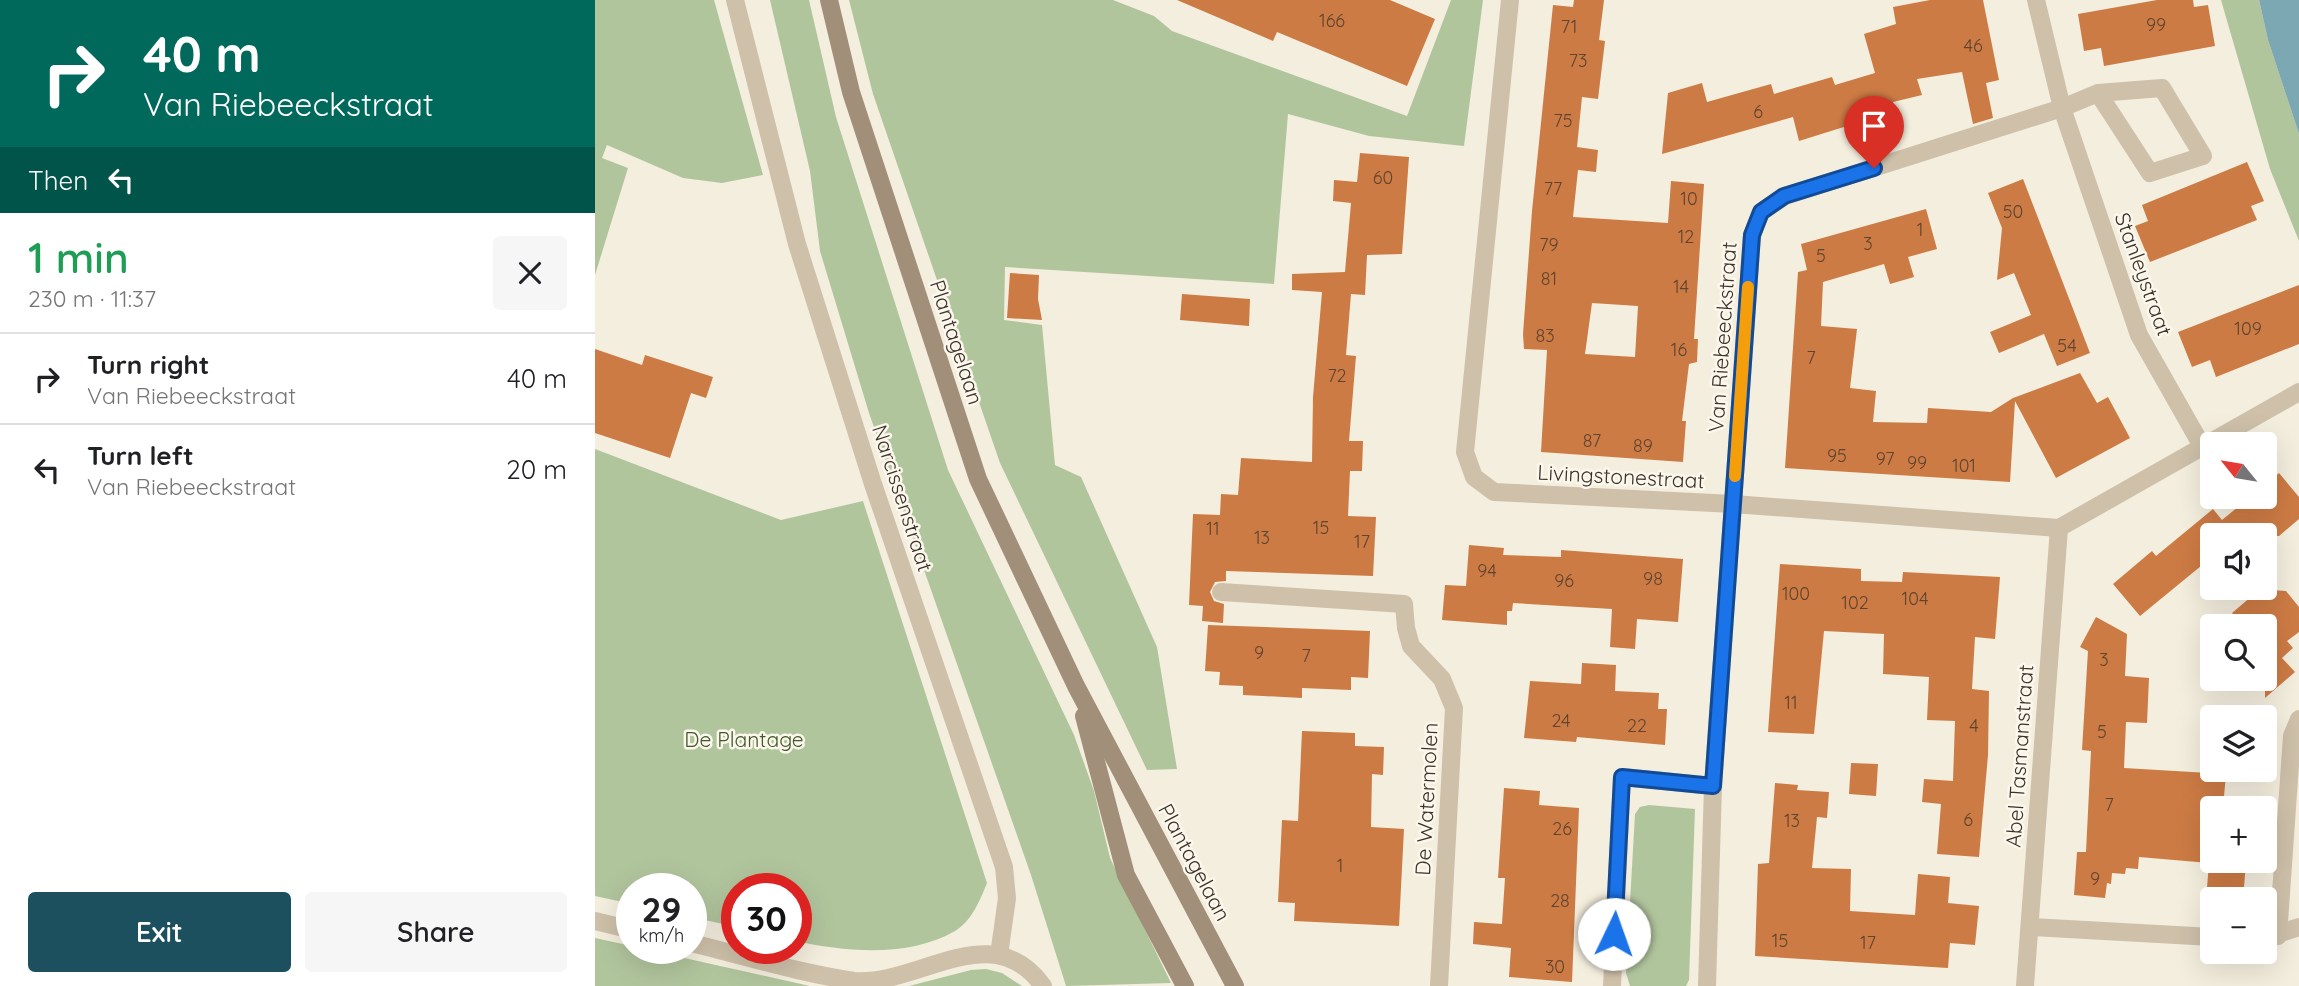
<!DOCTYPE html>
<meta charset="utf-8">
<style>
:root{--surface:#fff;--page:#f6f6f6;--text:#202124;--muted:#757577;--line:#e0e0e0;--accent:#1c505f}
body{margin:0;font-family:Quicksand,sans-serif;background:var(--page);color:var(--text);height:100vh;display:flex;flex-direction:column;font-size:26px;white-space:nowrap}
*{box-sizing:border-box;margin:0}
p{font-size:23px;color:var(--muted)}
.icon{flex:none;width:38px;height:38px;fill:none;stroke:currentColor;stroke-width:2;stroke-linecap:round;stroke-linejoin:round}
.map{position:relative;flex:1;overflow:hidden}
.drawer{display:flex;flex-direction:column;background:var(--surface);width:595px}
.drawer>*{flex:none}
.guide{background:#00695c;color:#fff;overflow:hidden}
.needle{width:46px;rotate:300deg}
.controls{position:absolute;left:1605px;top:432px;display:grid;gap:14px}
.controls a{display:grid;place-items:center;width:77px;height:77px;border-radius:7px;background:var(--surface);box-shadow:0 7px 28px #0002;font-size:35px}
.speed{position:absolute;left:21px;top:873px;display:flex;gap:14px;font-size:35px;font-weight:700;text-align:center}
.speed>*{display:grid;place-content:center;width:91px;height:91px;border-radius:50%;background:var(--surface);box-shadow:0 7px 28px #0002;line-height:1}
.speed small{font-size:18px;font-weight:400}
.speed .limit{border:10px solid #d22;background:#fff;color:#111}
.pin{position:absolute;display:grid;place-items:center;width:60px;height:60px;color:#fff;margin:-72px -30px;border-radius:50% 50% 50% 0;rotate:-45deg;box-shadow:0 0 7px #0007}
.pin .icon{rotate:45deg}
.me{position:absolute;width:77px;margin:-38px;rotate:3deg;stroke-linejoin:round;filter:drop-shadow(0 0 5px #0008)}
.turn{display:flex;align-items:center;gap:24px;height:147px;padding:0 28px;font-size:32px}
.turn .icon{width:91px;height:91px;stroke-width:2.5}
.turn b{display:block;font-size:49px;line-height:60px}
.then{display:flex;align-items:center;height:66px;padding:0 28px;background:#0003;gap:14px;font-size:26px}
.round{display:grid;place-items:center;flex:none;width:74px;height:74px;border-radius:7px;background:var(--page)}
.headline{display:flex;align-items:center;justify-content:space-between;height:119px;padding:0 28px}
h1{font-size:42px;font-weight:600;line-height:52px;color:#1e9e55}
.cta{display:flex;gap:14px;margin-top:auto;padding:14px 28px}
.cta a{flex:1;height:80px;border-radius:7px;background:var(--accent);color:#fff;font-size:28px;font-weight:600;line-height:80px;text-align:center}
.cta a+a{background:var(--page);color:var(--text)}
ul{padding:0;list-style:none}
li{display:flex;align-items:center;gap:21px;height:91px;padding:0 28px;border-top:2px solid var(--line)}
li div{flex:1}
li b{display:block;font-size:26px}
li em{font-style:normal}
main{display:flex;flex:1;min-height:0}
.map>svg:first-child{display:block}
.green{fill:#b1c59d}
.water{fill:#7ba8b3}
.building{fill:#cd7b44;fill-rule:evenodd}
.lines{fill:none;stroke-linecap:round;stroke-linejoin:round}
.street{stroke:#cec0a9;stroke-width:18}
.secondary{stroke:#a28f7a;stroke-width:18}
.route-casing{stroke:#114b97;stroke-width:18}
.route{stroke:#1a73e8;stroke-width:12}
.slow{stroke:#f59e0b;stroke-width:12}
.labels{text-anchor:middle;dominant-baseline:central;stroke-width:5;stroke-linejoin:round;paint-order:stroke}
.number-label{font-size:18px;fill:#5f4430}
.street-label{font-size:21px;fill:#3a3129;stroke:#fbf7ec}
.park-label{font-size:21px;fill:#425a2b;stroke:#fbf7ec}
</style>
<main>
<section class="drawer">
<div class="guide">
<div class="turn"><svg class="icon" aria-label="right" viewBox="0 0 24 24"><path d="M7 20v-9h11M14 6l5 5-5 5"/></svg><div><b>40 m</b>Van Riebeeckstraat</div></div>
<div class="then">Then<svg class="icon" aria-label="left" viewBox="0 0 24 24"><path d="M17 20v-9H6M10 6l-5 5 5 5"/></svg></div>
</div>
<div class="headline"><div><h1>1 min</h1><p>230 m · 11:37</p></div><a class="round"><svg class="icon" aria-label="close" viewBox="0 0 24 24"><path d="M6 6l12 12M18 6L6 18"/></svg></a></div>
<ul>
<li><svg class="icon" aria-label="right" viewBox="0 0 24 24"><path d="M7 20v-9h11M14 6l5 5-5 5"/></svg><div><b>Turn right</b><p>Van Riebeeckstraat</p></div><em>40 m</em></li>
<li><svg class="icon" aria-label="left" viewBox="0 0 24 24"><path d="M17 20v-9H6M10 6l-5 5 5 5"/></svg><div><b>Turn left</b><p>Van Riebeeckstraat</p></div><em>20 m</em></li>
</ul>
<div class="cta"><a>Exit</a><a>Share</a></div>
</section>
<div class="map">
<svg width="1704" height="986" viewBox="0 0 1704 986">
<rect width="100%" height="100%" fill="#f4eede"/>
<g class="green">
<path d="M0 0H119L168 175 127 183 88 178 12 145 7 158 33 168 0 275Z"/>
<path d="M175 0H214L241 117 353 470 479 735 499 791 515 858 576 983 471 986 436 875 274 413 225 251 215 171Z"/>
<path d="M254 0H518L559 16 577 31 812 116 856 0H888L869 146 774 136 693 114 679 284 410 267 409 320 447 325 460 465 486 477 562 647 582 769 552 770 405 463 278 94Z"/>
<path d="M1626 0H1664L1673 40 1704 134V241L1675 169Z"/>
<path d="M0 449 186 520 268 501 392 883C385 900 377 921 360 931 313 958 251 952 201 941V889H142V927L96 917V889H37V904L0 896Z"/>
<path d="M1054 805 1100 809 1094 980 1091 986H1035L1031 973 1040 814 1045 807Z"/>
<path d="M0 938 37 946V948L49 949 215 986H0Z"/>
<path d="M391 969 407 973 427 986H314L376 970Z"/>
</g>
<path class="water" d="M1664 0H1704V134L1673 40Z"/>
<g class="building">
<path d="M582 0H795L840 19 812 86 682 32 678 41Z"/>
<path d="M979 0H1009L1004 40 1010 41 1003 99 987 97 982 147 1003 150 1001 172 983 170 978 217 1073 223 1076 181 1109 184 1099 339H1103L1102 362 1094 364 1087 421H1091L1088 462 946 452 952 350 929 349 928 334 937 211 958 5 978 7ZM997 303 1043 306 1040 357 990 354Z"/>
<path d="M1335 0H1388L1404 80 1391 83 1398 118 1378 124 1367 72 1322 79 1327 95 1298 102 1300 111 1204 141 1198 117 1067 154 1073 93 1107 83 1112 102 1176 84 1179 94 1237 77 1240 85 1280 73 1269 34 1301 24 1298 7Z"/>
<path d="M1562 0H1598L1599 7 1613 5 1620 46 1509 66 1506 48 1489 51 1483 14Z"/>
<path d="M765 153 814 157 807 254 772 255 770 295 756 294 751 355 761 356 754 441H768L767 471H755L753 516 781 517 778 576 631 571V581L620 582 615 592 619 601 629 604 628 623 607 621 608 606 594 605 598 514 625 515 626 494 643 495 646 458 717 462 718 397 727 292 697 290V274L750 272 756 203 738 201 739 180 762 182Z"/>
<path d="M1652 162 1669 201 1656 206 1662 220 1555 262 1540 226 1553 221 1547 205Z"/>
<path d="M1428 179 1495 353 1462 366 1449 334 1404 353 1395 332 1436 315 1419 273 1402 280 1407 228 1393 193Z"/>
<path d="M1331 209 1342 249 1313 257 1319 277 1295 284 1289 264 1228 282 1226 326 1262 329 1255 388 1281 391 1278 422 1332 423 1333 408 1396 412 1418 398 1485 373 1502 403 1513 397 1535 438 1461 478 1420 401 1415 482 1190 468 1203 272 1212 270 1206 244Z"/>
<path d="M415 273 444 275 443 299 447 320 412 318Z"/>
<path d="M1704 285V344L1621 377 1615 360 1597 367 1583 332Z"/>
<path d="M587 294 655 299 654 326 585 320Z"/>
<path d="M0 349 47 365 50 355 118 377 111 398 96 393 75 458 0 433Z"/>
<path d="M1684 473 1704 497V519L1684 536H1617V557L1545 616 1518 584 1557 551 1561 556 1618 509 1627 520 1655 497H1670V485Z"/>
<path d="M874 545 909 548 908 555 966 557V550L1088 559 1083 622 1042 619 1040 649 1015 647 1017 609 918 603 917 611H912V625L847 620 850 585 871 586Z"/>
<path d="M1185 564 1266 569V581L1307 582 1308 572 1405 577 1400 639 1380 637 1377 689 1394 691 1393 755 1384 857 1342 854 1346 804 1327 802 1329 779 1358 781 1360 721 1332 720 1334 677 1288 674 1289 634 1229 631 1219 734 1173 732Z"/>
<path d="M1671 584 1677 590 1691 591 1704 607V632L1692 641 1698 648 1687 658 1700 672 1670 698V626H1648L1637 613Z"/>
<path d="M1501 617 1532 634 1530 676 1554 678 1552 723 1531 722 1529 768 1631 774 1628 808H1617V861L1651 862 1648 900H1611L1614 863 1544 857 1543 869 1531 868 1530 874 1517 873 1516 884 1512 883 1510 898 1479 895 1482 852H1491L1496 751 1487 750 1493 651 1485 647Z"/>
<path d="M613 625 775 631 773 678 756 677V690L707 688V698L648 695V686L624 685 625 672 610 671Z"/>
<path d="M987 663 1021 665 1020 691 1064 693 1063 709H1072L1070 745 982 737 981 742 929 738 935 681 986 684Z"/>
<path d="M707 731 760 733V746L789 747 788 775 777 774 776 827 809 829 804 926 699 921 700 903 683 902 687 820 703 821Z"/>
<path d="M1256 763 1283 764 1281 796 1254 794Z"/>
<path d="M1180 783 1203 785 1202 790 1234 792 1232 818 1222 817 1217 868 1256 869 1255 911 1320 915 1323 874 1355 877 1353 903 1384 906 1380 945 1355 943 1353 968 1160 956 1163 864 1174 863Z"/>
<path d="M909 788 945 791 944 805 984 808 977 982 914 977 916 948 878 944 879 922 907 924 910 878H903Z"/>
</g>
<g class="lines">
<g class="street">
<path d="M140 0 202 244 278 484 409 867 412 898 404 955"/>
<path d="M915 0 870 452 879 477 899 492 1138 504 1464 528 1704 392"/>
<path d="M1441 0 1467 108 1544 335 1607 446"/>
<path d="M626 592 809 604 811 628 816 646 847 679 859 708 844 986"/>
<path d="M0 921 37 930"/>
<path d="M1435 927 1617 937"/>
<path d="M1683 936 1697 736 1704 719"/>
<path d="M1670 938 1704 927"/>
<path d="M96 943C150 956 204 973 259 981 324 986 397 915 448 986"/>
<path d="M1017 986 1027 777 1118 786"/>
<path d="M1112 986 1118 786 1157 235 1166 212 1190 196 1467 108 1503 93 1567 88 1608 156 1555 173 1503 93"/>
<path d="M1430 986 1464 528"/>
</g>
<g class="secondary">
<path d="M234 0 256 92 383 479 481 686 640 986"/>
<path d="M489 716 531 875 590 986"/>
</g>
</g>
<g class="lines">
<defs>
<path id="route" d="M1019 934 1027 777 1118 786 1157 235 1166 212 1189 196 1279 168"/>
</defs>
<use href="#route" class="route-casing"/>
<use href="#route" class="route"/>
<path class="slow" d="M1140 476 1153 287"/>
</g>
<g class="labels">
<g class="number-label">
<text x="737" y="20">166</text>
<text x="1561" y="24">99</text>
<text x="974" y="26">71</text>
<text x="1378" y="45">46</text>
<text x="983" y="60">73</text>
<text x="1163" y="111">6</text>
<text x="968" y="120">75</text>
<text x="788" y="177">60</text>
<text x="958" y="188">77</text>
<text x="1094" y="198">10</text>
<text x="1418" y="211">50</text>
<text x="1325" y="229">1</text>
<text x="1091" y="236">12</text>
<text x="1273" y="243">3</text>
<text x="954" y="244">79</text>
<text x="1226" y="255">5</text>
<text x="954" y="278">81</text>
<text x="1086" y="286">14</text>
<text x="1653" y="328">109</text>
<text x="950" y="335">83</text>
<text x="1472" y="345">54</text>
<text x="1084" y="349">16</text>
<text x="1216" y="357">7</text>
<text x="742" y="375">72</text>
<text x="997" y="440">87</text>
<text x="1048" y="445">89</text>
<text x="1242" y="455">95</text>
<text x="1290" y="458">97</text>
<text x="1322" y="462">99</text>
<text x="1369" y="465">101</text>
<text x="726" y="527">15</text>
<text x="618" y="528">11</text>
<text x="667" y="537">13</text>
<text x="767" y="541">17</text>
<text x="892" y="570">94</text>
<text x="1058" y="578">98</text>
<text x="969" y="580">96</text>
<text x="1201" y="593">100</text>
<text x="1320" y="598">104</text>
<text x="1260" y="602">102</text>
<text x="664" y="652">9</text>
<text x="711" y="655">7</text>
<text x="1509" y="659">3</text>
<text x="1196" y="702">11</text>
<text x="966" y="720">24</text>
<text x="1042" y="725">22</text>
<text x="1379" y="725">4</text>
<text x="1507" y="731">5</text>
<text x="1514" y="804">7</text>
<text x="1373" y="819">6</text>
<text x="1197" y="820">13</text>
<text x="967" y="828">26</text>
<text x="745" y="865">1</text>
<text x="1500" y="878">9</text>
<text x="965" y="900">28</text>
<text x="1185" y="940">15</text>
<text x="1273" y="942">17</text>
<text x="960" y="966">30</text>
</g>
<g class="street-label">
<text transform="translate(1549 274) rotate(70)">Stanleystraat</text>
<text transform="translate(1127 337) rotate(-86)">Van Riebeeckstraat</text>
<text transform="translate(362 342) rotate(72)">Plantagelaan</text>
<text transform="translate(1026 476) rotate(3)">Livingstonestraat</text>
<text transform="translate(308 498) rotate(72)">Narcissenstraat</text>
<text transform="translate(1424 756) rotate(-86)">Abel Tasmanstraat</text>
<text transform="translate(831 799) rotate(-87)">De Watermolen</text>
<text transform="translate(600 862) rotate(62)">Plantagelaan</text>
</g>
<g class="park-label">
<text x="149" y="739">De Plantage</text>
</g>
</g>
</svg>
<div class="controls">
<a><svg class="needle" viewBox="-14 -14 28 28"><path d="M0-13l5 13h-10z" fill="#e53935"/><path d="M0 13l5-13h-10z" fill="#757577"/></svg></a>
<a><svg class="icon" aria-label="sound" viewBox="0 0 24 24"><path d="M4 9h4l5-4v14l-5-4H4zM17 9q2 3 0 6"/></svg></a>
<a><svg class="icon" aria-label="search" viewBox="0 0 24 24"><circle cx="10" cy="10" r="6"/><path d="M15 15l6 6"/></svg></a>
<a><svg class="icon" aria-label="layers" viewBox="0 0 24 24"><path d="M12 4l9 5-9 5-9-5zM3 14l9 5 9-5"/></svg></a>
<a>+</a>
<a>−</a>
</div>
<div class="speed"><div>29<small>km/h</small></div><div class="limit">30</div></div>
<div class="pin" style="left:1279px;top:168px;background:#d93025"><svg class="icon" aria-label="arrive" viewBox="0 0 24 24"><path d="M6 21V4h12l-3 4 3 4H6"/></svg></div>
<svg class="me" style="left:1019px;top:934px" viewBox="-20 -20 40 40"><circle r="19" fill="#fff"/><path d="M0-13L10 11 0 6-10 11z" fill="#1a73e8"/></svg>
</div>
</main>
